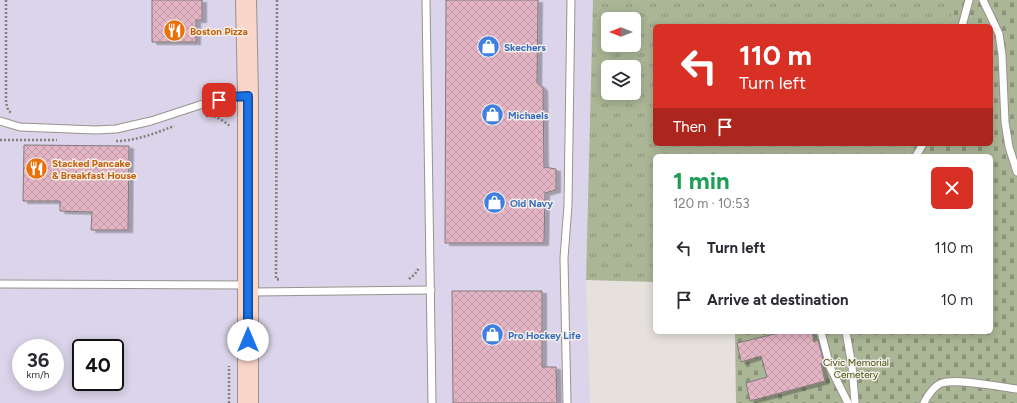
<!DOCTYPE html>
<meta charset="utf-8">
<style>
:root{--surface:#fff;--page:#f7f7f7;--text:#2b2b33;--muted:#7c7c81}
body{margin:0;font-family:Figtree,sans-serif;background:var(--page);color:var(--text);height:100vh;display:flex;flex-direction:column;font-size:15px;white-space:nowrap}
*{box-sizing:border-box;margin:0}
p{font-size:13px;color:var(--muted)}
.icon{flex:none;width:22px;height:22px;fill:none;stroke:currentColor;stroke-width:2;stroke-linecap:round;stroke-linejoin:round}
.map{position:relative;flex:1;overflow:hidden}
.drawer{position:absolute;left:653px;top:154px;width:340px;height:180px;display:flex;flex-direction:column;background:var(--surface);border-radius:6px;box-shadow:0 2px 10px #0003}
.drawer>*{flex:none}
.banner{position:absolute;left:653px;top:24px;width:340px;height:122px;border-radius:6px;box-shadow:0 2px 10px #0003;background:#d93025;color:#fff;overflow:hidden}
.needle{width:26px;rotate:270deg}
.buttons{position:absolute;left:601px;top:12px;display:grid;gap:8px}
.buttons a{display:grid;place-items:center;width:40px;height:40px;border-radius:6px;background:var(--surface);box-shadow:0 2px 10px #0003;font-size:20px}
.speed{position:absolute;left:12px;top:339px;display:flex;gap:8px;font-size:20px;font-weight:700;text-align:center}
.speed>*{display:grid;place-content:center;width:52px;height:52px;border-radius:50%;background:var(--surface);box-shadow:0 2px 10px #0003;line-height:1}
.speed small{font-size:10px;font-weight:400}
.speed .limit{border:2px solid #111;border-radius:6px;background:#fff;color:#111}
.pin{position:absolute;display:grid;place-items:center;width:34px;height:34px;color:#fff;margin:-17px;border-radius:8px;box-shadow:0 2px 6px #0006}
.me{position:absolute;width:44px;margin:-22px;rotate:0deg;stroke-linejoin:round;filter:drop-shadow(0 0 3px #0008)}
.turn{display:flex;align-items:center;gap:14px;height:84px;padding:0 20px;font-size:18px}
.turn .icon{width:52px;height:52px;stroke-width:2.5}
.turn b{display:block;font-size:28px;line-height:34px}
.then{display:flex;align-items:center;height:38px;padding:0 20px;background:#0003;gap:8px;font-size:15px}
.round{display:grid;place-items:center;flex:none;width:42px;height:42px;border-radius:6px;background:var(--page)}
.overview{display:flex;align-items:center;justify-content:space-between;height:68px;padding:0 20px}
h1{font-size:24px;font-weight:700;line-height:30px;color:#1e9e55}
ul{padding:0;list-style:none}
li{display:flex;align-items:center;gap:12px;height:52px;padding:0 20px}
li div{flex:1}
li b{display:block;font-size:15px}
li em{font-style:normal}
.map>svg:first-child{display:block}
.commercial{fill:#dbd4ea;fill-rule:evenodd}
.grass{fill:url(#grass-tufts);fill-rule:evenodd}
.cemetery{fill:url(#cemetery-stones)}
.building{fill:url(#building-cross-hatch);stroke:#817a7c;filter:url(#shadow)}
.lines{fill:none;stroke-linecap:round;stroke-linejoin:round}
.lane-casing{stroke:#98938e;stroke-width:9}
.secondary-casing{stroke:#98938e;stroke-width:22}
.path{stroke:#84817d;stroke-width:2.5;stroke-dasharray:2 2;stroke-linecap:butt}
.lane{stroke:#fff;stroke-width:7}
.secondary{stroke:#fad5c9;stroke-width:20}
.route-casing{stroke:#114b97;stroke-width:10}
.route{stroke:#1a73e8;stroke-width:7}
.labels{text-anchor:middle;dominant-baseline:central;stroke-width:3;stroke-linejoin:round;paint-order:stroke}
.food-label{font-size:10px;font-weight:bold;fill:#c56008;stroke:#f4eee9;text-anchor:start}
.shop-label{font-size:10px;font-weight:bold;fill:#366cbe;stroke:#f4eee9;text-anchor:start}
.park-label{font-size:10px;fill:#415110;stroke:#f4eee9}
</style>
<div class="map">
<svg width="1017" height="403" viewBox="0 0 1017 403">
<defs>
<pattern id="grass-tufts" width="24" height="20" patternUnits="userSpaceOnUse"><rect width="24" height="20" fill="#abb696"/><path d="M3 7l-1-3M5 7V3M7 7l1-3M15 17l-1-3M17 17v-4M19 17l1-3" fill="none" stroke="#8b937a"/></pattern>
<pattern id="cemetery-stones" width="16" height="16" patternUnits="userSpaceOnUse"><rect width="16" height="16" fill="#abb696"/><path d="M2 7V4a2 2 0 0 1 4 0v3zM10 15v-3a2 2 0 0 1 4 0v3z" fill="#8b937a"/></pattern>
<pattern id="building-cross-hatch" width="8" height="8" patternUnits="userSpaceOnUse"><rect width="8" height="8" fill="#e3b4c3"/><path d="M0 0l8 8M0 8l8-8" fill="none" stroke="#c29aa7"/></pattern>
<filter id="shadow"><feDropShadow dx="4.5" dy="2.5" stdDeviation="0" flood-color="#0004"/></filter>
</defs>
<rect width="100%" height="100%" fill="#e6e1dc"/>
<path class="commercial" d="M0 0H593L586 280 590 403H0ZM21 348H55V382H21ZM81 348H115V382H81Z"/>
<path class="grass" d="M593 0H955V2L949 26H655V144H911L905 156H655V282L586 280ZM608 19H634V45H608ZM608 67H634V93H608Z"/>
<path class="cemetery" d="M955 0H1017V403H736L735 332H991V156H905L911 144H991V26H949Z"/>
<g class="building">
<path d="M152 0H202V20H196V42H152Z"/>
<path d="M446 0H538L537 83 543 88 544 167 556 169V190L545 193 544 243H445Z"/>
<path d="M24 145 129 146 128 230H91L92 212 60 211V201H23Z"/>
<path d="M452 291H542V367H556L557 403H453Z"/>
<path d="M783 332H812L814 342 818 340 824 363 821 364 825 381 750 401 746 383 767 377 761 356 741 362 737 343Z"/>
</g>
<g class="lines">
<defs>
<g id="lane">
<path d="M426 0 432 403"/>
<path d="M983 0 999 34 1002 55 1005 122 1009 147 1017 172"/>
<path d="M962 26 969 0"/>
<path d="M0 121 20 127 95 130 116 129 151 121 200 105 230 97 246 96"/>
<path d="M916 156 923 144"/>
<path d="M0 284 248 285"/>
<path d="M250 292 431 290"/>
<path d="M821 332 830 367 848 403"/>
<path d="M846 332 852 366 855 403"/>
<path d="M567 403 564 258 568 205 571 0"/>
<path d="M924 403C927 396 935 385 942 383 957 378 1000 387 1017 389"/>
</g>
<path id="secondary" d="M246 0 248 96V403"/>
</defs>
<use href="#lane" class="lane-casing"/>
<use href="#secondary" class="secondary-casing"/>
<g class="path">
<path d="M6 0V102L8 110 12 114"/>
<path d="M277 0 276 279 281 280"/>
<path d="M206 116C215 114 223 121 230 126"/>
<path d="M0 140H57"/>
<path d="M116 141C136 141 156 133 174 126"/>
<path d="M409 279 415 274 419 268"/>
<path d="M229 403V366"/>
</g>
<use href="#lane" class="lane"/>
<use href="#secondary" class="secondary"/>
</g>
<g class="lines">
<defs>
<path id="route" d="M219 100 230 97 248 96V340"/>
</defs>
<use href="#route" class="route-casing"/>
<use href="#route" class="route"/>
</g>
<defs>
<symbol id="restaurant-disc" viewBox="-11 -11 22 22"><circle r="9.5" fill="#e8710a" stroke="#f4eee9"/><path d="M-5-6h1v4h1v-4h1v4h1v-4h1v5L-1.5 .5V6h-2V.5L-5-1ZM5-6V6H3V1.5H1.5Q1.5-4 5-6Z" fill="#fff"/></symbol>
<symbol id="shop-disc" viewBox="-11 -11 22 22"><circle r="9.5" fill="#3f7fe0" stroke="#f4eee9"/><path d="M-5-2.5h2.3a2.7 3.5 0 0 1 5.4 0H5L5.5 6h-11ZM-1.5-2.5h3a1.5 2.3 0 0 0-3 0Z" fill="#fff"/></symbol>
</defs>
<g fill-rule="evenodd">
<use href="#restaurant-disc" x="162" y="18" width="25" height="25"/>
<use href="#shop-disc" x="476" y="34" width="25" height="25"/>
<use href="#shop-disc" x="480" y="102" width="25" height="25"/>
<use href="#restaurant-disc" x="24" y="156" width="25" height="25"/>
<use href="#shop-disc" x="482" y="190" width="25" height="25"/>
<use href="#shop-disc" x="480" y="322" width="25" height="25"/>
</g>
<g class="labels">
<g class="food-label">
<text x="190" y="31">Boston Pizza</text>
<text x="52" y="163">Stacked Pancake<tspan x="52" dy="12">&amp; Breakfast House</tspan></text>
</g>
<g class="shop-label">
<text x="504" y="47">Skechers</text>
<text x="508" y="115">Michaels</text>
<text x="510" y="203">Old Navy</text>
<text x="508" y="335">Pro Hockey Life</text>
</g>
<g class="park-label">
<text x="856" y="362">Civic Memorial<tspan x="856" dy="12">Cemetery</tspan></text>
</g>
</g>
</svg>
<div class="buttons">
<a><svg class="needle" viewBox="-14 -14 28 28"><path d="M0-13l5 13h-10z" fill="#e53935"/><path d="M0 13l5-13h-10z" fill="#7c7c81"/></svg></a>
<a><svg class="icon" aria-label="layers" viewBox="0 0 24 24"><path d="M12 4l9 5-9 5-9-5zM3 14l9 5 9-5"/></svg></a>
</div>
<div class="speed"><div>36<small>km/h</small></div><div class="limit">40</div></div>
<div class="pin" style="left:219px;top:100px;background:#d93025"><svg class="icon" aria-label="arrive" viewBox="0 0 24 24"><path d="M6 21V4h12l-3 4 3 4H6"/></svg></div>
<svg class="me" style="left:248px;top:340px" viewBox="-20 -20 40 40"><circle r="19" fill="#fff"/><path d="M0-13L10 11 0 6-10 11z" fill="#1a73e8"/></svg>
<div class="banner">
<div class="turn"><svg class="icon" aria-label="left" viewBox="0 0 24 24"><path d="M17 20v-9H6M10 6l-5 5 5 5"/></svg><div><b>110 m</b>Turn left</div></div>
<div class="then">Then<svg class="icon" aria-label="arrive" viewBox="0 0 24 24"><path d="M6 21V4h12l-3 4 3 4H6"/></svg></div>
</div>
<section class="drawer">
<div class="overview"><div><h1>1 min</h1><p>120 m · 10:53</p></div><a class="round" style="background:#d93025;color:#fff"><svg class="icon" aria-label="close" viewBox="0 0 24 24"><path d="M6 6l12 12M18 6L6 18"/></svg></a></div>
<ul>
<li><svg class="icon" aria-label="left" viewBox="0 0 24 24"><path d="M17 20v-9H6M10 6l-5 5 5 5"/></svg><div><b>Turn left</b></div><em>110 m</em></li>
<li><svg class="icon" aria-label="arrive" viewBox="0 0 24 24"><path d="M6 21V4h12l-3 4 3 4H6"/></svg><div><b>Arrive at destination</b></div><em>10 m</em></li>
</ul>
</section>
</div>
